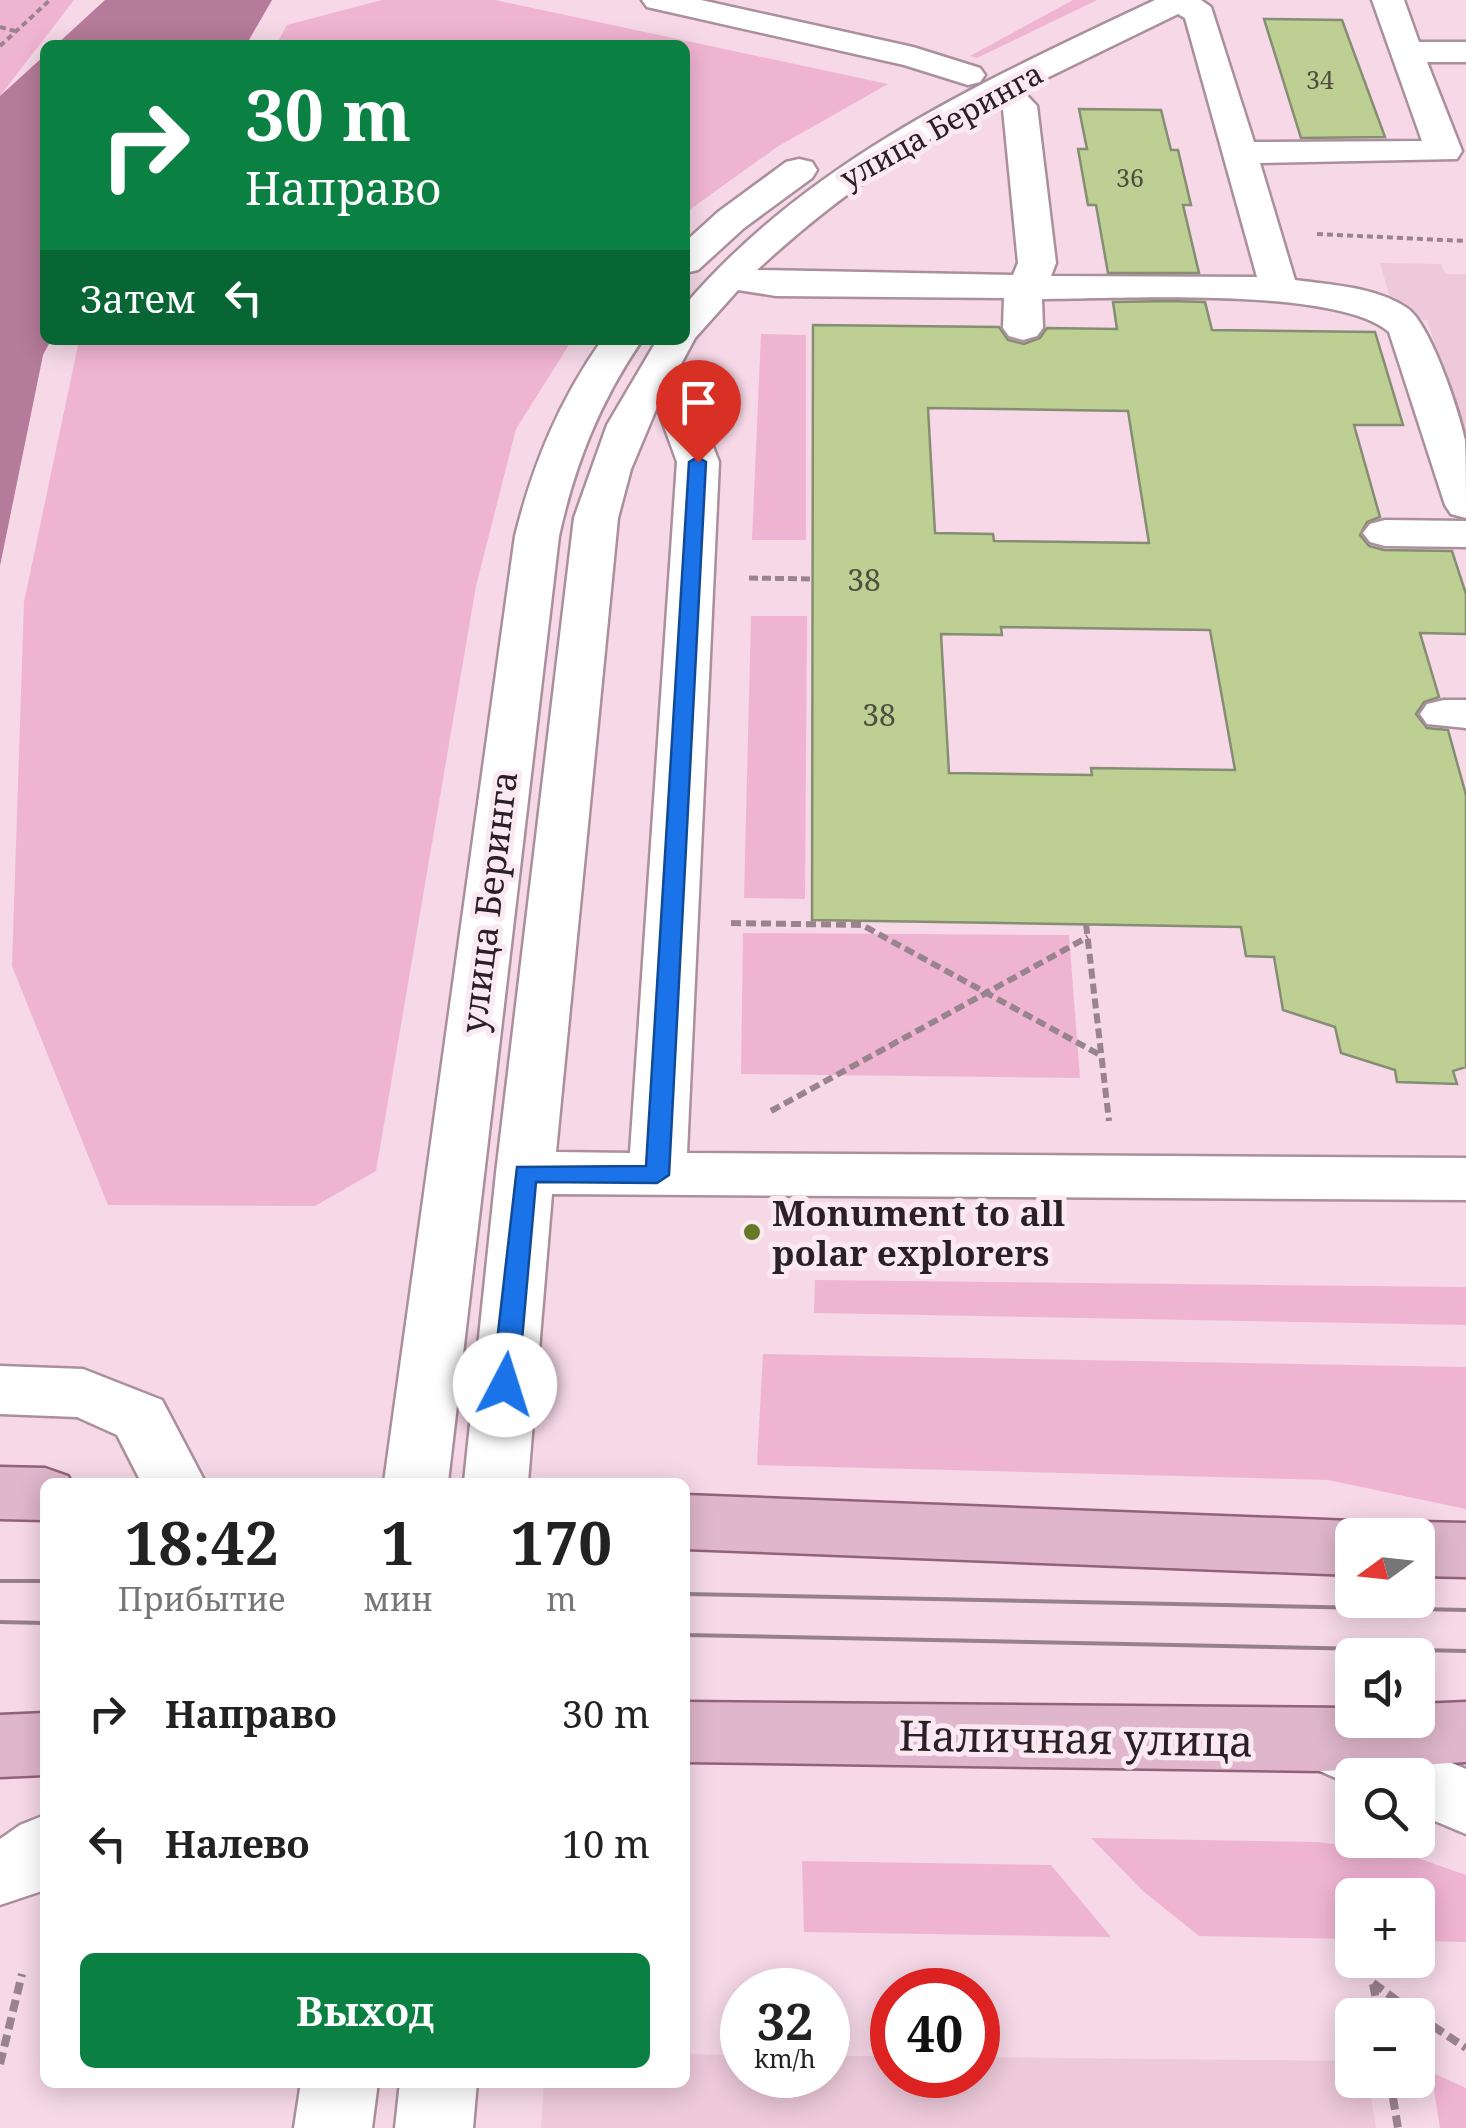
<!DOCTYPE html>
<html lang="ru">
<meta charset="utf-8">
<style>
:root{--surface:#fff;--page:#f6f6f6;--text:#222;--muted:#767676;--accent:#0b8043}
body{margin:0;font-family:"Noto Serif",serif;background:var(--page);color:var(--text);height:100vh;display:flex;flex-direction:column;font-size:38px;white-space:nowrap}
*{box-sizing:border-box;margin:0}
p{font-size:32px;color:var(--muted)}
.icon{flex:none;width:55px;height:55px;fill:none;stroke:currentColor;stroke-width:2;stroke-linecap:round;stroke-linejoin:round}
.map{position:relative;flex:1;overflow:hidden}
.sheet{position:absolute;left:40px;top:1478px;width:650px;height:610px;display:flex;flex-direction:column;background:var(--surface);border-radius:15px;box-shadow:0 5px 25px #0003}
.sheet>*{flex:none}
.banner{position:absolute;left:40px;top:40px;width:650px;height:305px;border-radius:15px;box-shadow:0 5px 25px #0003;background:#0b8043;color:#fff;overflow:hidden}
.needle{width:65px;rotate:255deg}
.buttons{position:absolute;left:1335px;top:1518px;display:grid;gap:20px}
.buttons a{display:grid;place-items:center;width:100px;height:100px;border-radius:15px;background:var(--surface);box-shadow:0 5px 25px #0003;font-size:50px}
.speed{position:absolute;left:720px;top:1968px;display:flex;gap:20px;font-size:50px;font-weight:700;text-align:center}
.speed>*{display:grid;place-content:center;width:130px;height:130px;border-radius:50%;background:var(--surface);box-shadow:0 5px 25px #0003;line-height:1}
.speed small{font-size:25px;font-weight:400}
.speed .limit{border:15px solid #d22;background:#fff;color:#111}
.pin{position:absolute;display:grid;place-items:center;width:85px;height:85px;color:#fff;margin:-102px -42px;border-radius:50% 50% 50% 0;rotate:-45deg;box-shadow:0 0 10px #0007}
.pin .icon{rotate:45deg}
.me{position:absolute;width:110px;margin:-55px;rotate:5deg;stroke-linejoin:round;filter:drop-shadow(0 0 8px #0008)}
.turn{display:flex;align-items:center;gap:35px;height:210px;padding:0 40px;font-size:45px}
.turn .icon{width:130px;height:130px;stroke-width:2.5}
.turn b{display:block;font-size:70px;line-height:85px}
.then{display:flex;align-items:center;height:95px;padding:0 40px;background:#0003;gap:20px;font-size:38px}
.eta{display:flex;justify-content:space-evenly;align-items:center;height:170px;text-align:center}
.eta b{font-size:60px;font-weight:700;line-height:70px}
.cta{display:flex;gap:20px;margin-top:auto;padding:20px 40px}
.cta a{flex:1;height:115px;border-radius:15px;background:var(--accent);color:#fff;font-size:40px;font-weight:700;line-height:115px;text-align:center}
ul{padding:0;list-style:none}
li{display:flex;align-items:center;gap:30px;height:130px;padding:0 40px}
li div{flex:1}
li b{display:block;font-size:38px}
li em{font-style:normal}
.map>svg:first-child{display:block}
.built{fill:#edc9da}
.green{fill:#f0b4d3}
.water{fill:#b57b9a}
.building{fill:#becf93;stroke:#858d73;stroke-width:2.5;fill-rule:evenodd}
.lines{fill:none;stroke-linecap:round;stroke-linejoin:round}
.minor-casing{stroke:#aa8f9c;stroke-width:5}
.major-casing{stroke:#92627b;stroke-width:5}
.path-far3{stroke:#99848e;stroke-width:4;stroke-dasharray:6 4;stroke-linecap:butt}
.path-far2{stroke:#99848e;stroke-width:5;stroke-dasharray:9 4;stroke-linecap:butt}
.path-far1{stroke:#99848e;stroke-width:6;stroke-dasharray:10 5;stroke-linecap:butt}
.path{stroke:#99848e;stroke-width:8;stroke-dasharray:12 6;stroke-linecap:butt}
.minor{fill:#fff;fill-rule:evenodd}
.major{fill:#dfb6cb;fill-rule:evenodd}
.tram{stroke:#95808b;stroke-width:4}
.route{fill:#1a73e8;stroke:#114b97;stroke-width:2.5}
.poi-dot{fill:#677827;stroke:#fbe9f2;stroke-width:4}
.labels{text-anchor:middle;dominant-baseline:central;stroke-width:10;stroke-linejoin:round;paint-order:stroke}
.far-number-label{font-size:25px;fill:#504c40}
.far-street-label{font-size:30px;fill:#2b2025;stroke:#fbe9f2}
.number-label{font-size:30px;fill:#504c40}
.street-label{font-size:35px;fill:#2b2025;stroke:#fbe9f2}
.poi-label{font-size:35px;font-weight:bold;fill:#2b2025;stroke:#fbe9f2;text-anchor:start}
.near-street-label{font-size:42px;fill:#2b2025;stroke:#fbe9f2}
</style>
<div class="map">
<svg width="1466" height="2128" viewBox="0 0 1466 2128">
<rect width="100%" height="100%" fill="#f6d8e7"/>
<g class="built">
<path d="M1380 263 1441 264 1445 274H1466V438L1427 320 1396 319Z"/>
<path d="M685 2054 742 2055V2075H828V2056H892V2075H978V2057L1352 2061V2080H1368L1376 2128H541L544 2083 685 2082Z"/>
</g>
<g class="green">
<path d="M0 0H74L0 96Z"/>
<path d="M382 0H495L888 84 777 147 685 213V45H276L287 25Z"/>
<path d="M1073 0H1097L977 58 970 56Z"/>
<path d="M761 334 806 335V540H752Z"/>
<path d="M86 340H572L516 429 476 586 376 1171 315 1206 108 1205 12 966 24 602 78 345Z"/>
<path d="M751 616H807L805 899 744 898Z"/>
<path d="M743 933 1069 935 1080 1078 741 1074Z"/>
<path d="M815 1280 1466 1287V1325L814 1313Z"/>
<path d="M763 1354 1466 1367V1509L1328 1480 757 1465Z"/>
<path d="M1091 1838 1318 1842 1403 1853 1466 1875V1942L1418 1941V1895H1352V1939L1199 1936 1143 1891Z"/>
<path d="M802 1861 1051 1865 1111 1937 804 1932Z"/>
<path d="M1431 2072 1466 2088V2128H1440Z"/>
</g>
<g class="water">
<path d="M105 0H272L246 45H56Z"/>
<path d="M45 55V340H51L43 355 0 566V96Z"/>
</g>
<g class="building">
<path d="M1264 19 1342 20 1385 137 1301 138Z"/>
<path d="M1079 109 1161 110 1171 150H1178L1191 205H1183L1199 273H1108L1096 205H1088L1078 149H1087Z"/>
<path d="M1171 301 1205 302 1212 330 1375 332 1403 425H1354L1380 517 1367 522 1360 535 1369 546 1384 550 1452 551 1466 594V634L1420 633 1439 697 1424 702 1416 714 1427 728 1448 730 1466 795V1067L1453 1071 1457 1084 1397 1082 1395 1070 1341 1053 1335 1027 1283 1010 1274 957 1246 956 1241 927 812 920 813 325 999 327 1008 340 1024 344 1040 338 1047 328 1117 329 1113 302ZM928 408 1128 411 1149 543 994 541 993 534 935 533ZM1001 627 1210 630 1235 770 1091 768 1092 775 949 773 941 634 1002 635Z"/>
</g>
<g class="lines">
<defs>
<g id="minor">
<path d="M642 0H701L913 47 980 68 985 75 980 82 968 85 904 65 647 7Z"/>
<path d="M1155 0H1201L1211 7 1254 142 1422 141 1372 0H1404L1419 42H1466V62H1427L1462 151 1457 159 1260 163 1295 280C1332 285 1376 287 1407 308 1430 323 1459 411 1465 440 1466 464 1466 493 1466 518L1451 514 1445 505 1389 332C1335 286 1119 299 1042 299L1043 328 1037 336 1023 340 1009 336 1003 328 1004 298 776 296 738 290 695 338 681 364 719 462 687 1153 1466 1158V1200L552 1194 528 1482H464L496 1173 574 518 607 425 657 340H685V305C811 158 984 81 1155 0ZM1178 14 1185 18 1257 277 1051 276 1056 263 1037 106 1022 90ZM996 103 1003 109 1018 263 1013 275 757 270C829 203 908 147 996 103ZM657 407 677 462 630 1153 556 1152 618 518 631 469Z"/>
<path d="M799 159 812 162 817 170 812 178 744 228 698 270 685 273V242L718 212 786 162Z"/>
<path d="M602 340H642C600 401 575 464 559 536L448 1482H384L515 536C533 464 559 401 602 340Z"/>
<path d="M1385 520 1466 521V547L1385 546 1370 542 1363 533 1370 524Z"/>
<path d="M1444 700H1466V728L1427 724 1420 714 1427 704Z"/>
<path d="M0 1366 83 1369 162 1400 205 1482H141L117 1435 77 1417 0 1414Z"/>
<path d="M1324 1709 1466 1769V1834L1418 1814V1775H1352V1785L1299 1762 1289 1740 1299 1718Z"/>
<path d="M45 1815V1890L0 1905V1839L20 1825Z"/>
<path d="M301 2082H378L372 2128H294Z"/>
<path d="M400 2082H477L473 2128H395Z"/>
</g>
<g id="major">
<path d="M0 1467 45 1468 68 1476 71 1482H45V1520L0 1519Z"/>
<path d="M685 1495 1352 1521 1375 1529 1378 1535H1352V1575L685 1549Z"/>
<path d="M1418 1522 1466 1523V1577L1418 1576V1535H1392L1395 1530Z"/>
<path d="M685 1702 1352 1708V1720H1418V1704L1466 1702V1762L1324 1771 685 1762Z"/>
<path d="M45 1713V1775L0 1777V1715Z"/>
</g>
</defs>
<use href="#minor" class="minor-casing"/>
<use href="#major" class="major-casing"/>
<g class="path-far3">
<path d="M0 27 15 31"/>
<path d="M0 46 50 0"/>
<path d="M1317 234 1466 241"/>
</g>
<path class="path-far2" d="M749 578 813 579"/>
<g class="path-far1">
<path d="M731 923 862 925 1102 1056"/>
<path d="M1086 924 1109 1121"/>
<path d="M771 1111 1088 937"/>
</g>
<g class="path">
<path d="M1373 1983 1417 2015"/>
<path d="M1373 1984 1379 2015"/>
<path d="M1418 2016 1466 2048"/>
<path d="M0 2064 22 1974"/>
<path d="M1390 2080 1398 2128"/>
</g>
<use href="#minor" class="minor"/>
<use href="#major" class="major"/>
<g class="tram">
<path d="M0 1581H45"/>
<path d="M685 1594 1466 1610"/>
<path d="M0 1622 45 1623"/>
<path d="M685 1635 1466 1651"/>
</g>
</g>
<path class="route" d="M698 457 706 462 669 1175 657 1183 536 1182 518 1385 514 1392H496L492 1385 517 1167 646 1166 689 462Z"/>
<circle class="poi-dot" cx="752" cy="1232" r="10"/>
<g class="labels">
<g class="far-number-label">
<text x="1320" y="79">34</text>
<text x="1130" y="177">36</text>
</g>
<g class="far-street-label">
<text transform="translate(941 125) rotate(-29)">улица Беринга</text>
</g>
<g class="number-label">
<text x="864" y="579">38</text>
<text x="879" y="714">38</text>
</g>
<g class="street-label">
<text transform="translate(488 902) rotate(-83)">улица Беринга</text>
</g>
<g class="poi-label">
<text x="772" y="1212">Monument to all<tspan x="772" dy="40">polar explorers</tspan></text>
</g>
<g class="near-street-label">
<text transform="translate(1076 1737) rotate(1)">Наличная улица</text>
</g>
</g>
</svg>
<div class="buttons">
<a><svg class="needle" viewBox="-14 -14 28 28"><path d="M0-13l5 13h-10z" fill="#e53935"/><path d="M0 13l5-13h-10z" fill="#767676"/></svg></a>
<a><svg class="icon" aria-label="sound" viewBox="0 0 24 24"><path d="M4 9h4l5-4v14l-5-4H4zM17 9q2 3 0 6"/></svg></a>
<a><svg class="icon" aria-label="search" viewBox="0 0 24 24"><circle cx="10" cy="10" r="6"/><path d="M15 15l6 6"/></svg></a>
<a>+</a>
<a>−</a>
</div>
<div class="speed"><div>32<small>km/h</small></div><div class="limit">40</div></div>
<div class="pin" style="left:698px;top:462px;background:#d93025"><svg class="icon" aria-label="arrive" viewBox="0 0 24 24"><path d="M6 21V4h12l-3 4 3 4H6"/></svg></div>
<svg class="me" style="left:505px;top:1385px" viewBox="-20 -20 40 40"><circle r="19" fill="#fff"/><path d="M0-13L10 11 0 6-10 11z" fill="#1a73e8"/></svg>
<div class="banner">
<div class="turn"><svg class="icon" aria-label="right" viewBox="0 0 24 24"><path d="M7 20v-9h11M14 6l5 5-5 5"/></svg><div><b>30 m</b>Направо</div></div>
<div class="then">Затем<svg class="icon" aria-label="left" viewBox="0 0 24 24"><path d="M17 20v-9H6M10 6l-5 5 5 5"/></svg></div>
</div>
<section class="sheet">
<div class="eta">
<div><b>18:42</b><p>Прибытие</p></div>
<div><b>1</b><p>мин</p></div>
<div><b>170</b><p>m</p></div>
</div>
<ul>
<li><svg class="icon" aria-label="right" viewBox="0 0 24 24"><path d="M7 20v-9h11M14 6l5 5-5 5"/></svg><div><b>Направо</b></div><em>30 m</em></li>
<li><svg class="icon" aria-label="left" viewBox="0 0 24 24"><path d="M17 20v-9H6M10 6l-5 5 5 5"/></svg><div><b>Налево</b></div><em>10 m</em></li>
</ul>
<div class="cta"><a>Выход</a></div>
</section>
</div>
